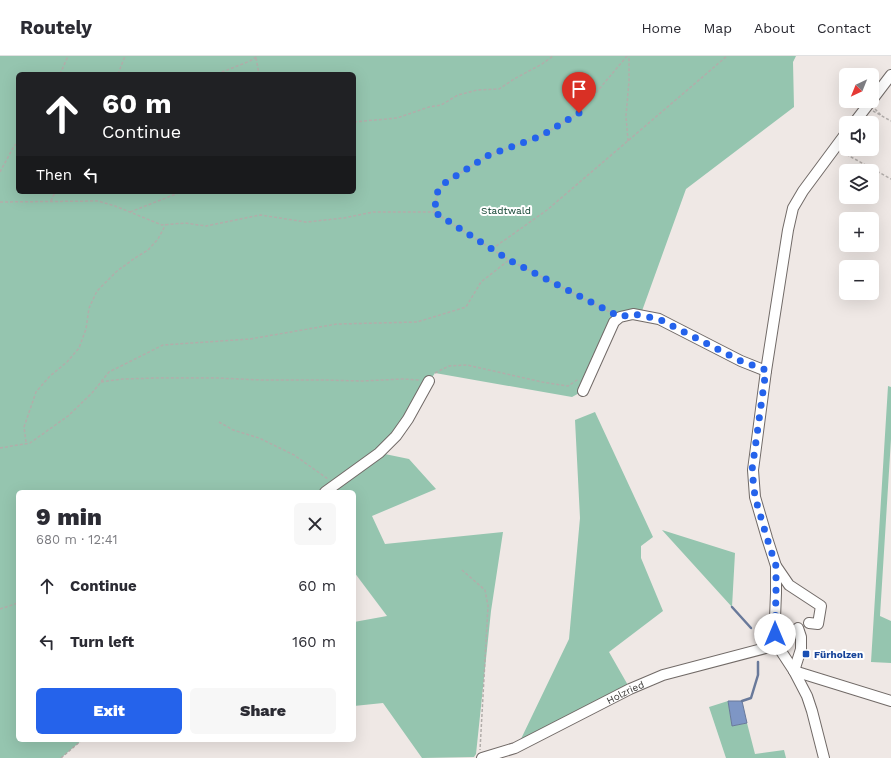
<!DOCTYPE html>
<html lang="en">
<head>
<meta charset="utf-8">
<style>
  :root { --surface:#fff; --page:#f7f7f7; --text:#2b2b33; --muted:#7c7c81; --line:#e1e1e2; --accent:#2563eb }
  body { margin:0; font-family:"Work Sans",sans-serif; background:var(--page); color:var(--text); height:100vh; display:flex; flex-direction:column; font-size:15px; white-space:nowrap }
  * { box-sizing:border-box; margin:0 }
  p { font-size:13px; color:var(--muted) }
  .icon { flex:none; width:22px; height:22px; fill:none; stroke:currentColor; stroke-width:2; stroke-linecap:round; stroke-linejoin:round }
  .map { position:relative; flex:1; overflow:hidden }
  .panel { position:absolute; left:16px; top:434px; width:340px; height:252px; display:flex; flex-direction:column; background:var(--surface); border-radius:6px; box-shadow:0 4px 16px #0002 }
  .panel>* { flex:none }
  .banner { position:absolute; left:16px; top:16px; width:340px; height:122px; border-radius:6px; box-shadow:0 4px 16px #0002; background:#202124; color:#fff; overflow:hidden }
  .needle { width:26px; rotate:223deg }
  .controls { position:absolute; left:839px; top:12px; display:grid; gap:8px }
  .controls a { display:grid; place-items:center; width:40px; height:40px; border-radius:6px; background:var(--surface); box-shadow:0 4px 16px #0002; font-size:20px }
  .pin { position:absolute; display:grid; place-items:center; width:34px; height:34px; color:#fff; margin:-41px -17px; border-radius:50% 50% 50% 0; rotate:-45deg; box-shadow:0 0 4px #0007 }
  .pin .icon { rotate:45deg }
  .me { position:absolute; width:44px; margin:-22px; rotate:0deg; stroke-linejoin:round; filter:drop-shadow(0 0 3px #0008) }
  .turn { display:flex; align-items:center; gap:14px; height:84px; padding:0 20px; font-size:18px }
  .turn .icon { width:52px; height:52px; stroke-width:2.5 }
  .turn b { display:block; font-size:28px; line-height:34px }
  .then { display:flex; align-items:center; height:38px; padding:0 20px; background:#0003; gap:8px; font-size:15px }
  .round { display:grid; place-items:center; flex:none; width:42px; height:42px; border-radius:6px; background:var(--page) }
  .head { display:flex; align-items:center; justify-content:space-between; height:68px; padding:0 20px }
  h1 { font-size:24px; font-weight:800; line-height:30px }
  .button { display:flex; gap:8px; margin-top:auto; padding:8px 20px }
  .button a { flex:1; height:46px; border-radius:6px; background:var(--accent); color:#fff; font-size:16px; font-weight:800; line-height:46px; text-align:center }
  .button a+a { background:var(--page); color:var(--text) }
  ul { padding:0; list-style:none }
  li { display:flex; align-items:center; gap:12px; height:56px; padding:0 20px }
  li div { flex:1 }
  li b { display:block; font-size:15px }
  li em { font-style:normal }
  header { display:flex; align-items:center; gap:24px; box-sizing:border-box; height:56px; padding:0 20px; background:var(--surface); border-bottom:1px solid var(--line) }
  header strong { font-size:19px }
  nav { display:flex; gap:22px; margin-inline-start:auto; font-size:14px }
  .map>svg:first-child { display:block }
  .green { fill:#95c5af; fill-rule:evenodd }
  .water { fill:#7e96c5; stroke:#69799a }
  .lines { fill:none; stroke-linecap:round; stroke-linejoin:round }
  .stream { stroke:#69799a; stroke-width:2.5 }
  .minor-casing { stroke:#716a67; stroke-width:12 }
  .path { stroke:#b2adaa; stroke-width:1.5; stroke-dasharray:3 2; stroke-linecap:butt }
  .minor { stroke:#fff; stroke-width:10 }
  .route { stroke:#2563eb; stroke-width:7; stroke-dasharray:0 12.6 }
  .transit-dot { fill:#1a4fb4; stroke:#fff; stroke-width:1.5 }
  .labels { text-anchor:middle; stroke-width:4; stroke-linejoin:round; paint-order:stroke }
  .park-label { font-size:10px; fill:#0f4330; stroke:#fff }
  .transit-label { font-size:10px; font-weight:bold; fill:#164399; stroke:#fff; text-anchor:start }
  .street-label { font-size:10px; fill:#383634; stroke:#fff }
</style>
</head>
<body>
<header>
<strong>Routely</strong>
<nav><a>Home</a><a>Map</a><a>About</a><a>Contact</a></nav>
</header>
<div class="map">
<svg width="891" height="702" viewBox="0 0 891 702">
  <rect width="100%" height="100%" fill="#efe8e5"/>
  <path class="green" d="M0,0H796L793,6L794,51L686,133L642,255L624,256L583,335L572,341L435,317L380,397L409,403L436,433L372,460L385,488L503,476L491,555L476,698L474,701L422,702L383,647L354,650V566L387,560L354,516V436H18V684H82L61,702H0ZM18,18H354V136H18Z
    M888,330L891,331V383L880,560L891,565V607L871,606Z
    M595,356L653,481L641,490V502L663,555L609,596L629,631L520,685L569,583L580,462L575,364Z
    M662,474L735,497L732,551Z
    M728,645L732,670L747,667L755,698L784,694L786,702H726L709,651Z"/>
  <path class="water" d="M728,645H742L747,667L732,670Z"/>
  <g class="lines">
    <path class="stream" d="M732,551L751,572
      M742,645L751,642L758,619V606"/>
    <g class="minor-casing">
      <g id="minor">
        <path d="M872,44L891,19"/>
        <path d="M854,67L871,45"/>
        <path d="M583,335L614,266L620,261L633,258L659,263L741,305L766,315"/>
        <path d="M325,436L379,397L396,380L408,363L429,325"/>
        <path d="M776,510V537L775,562L777,589L794,615L807,640L812,655L824,702"/>
        <path d="M809,567L818,568L821,550L789,529L776,510L767,482L755,441L753,414L766,315L788,174L793,152L803,135L846,77"/>
        <path d="M794,615L891,645"/>
        <path d="M794,615L801,593V581L798,572"/>
        <path id="s1" d="M482,702L515,692L630,633L663,619L777,589"/>
      </g>
    </g>
    <path class="path" d="M256,2L259,18
      M60,18L68,0
      M118,18L125,0
      M217,18L250,5L258,0
      M875,53L881,59
      M873,55L891,65
      M354,66L397,62L429,51L441,49L458,39L477,34L499,33L514,23L542,8L553,0
      M628,85L626,60L629,25V0
      M842,96L891,123
      M0,116L14,90L18,87
      M51,145L55,136
      M0,146L98,145L115,150L162,169L185,167L206,170L260,159L306,166L344,162L373,156H434L509,204L612,257
      M434,155L438,134L446,126L489,99L541,80L579,57L627,0
      M130,156L181,136
      M492,193L547,154L727,0
      M435,317L449,310L467,309L542,326L568,330L577,324L578,322
      M101,326L122,323L158,322H217L262,324H324L363,325L403,323L419,324
      M219,366L233,374L259,382L294,399L328,423
      M26,386L24,371L36,336L50,320L67,306L79,292L86,273L89,252L97,235L117,215L135,202L148,194L158,183L166,168
      M0,392L30,387L68,360L92,337L109,316L163,289L250,283L337,268L417,266L466,251L481,226L509,204
      M462,514L485,534L488,550L480,694
      M0,553L18,547
      M61,702L82,684"/>
    <use href="#minor" class="minor"/>
  </g>
  <g class="lines">
    <path class="route" d="M579,57L541,80L489,99L446,126L438,134L434,156L509,204L620,261L633,258L659,263L741,305L766,314L752,414L755,441L767,482L776,510V536L775,578"/>
  </g>
  <rect class="transit-dot" x="802" y="594" width="8" height="8" rx="2"/>
  <g class="labels">
    <g class="park-label">
      <text x="506" y="158">Stadtwald</text>
    </g>
    <g class="transit-label">
      <text x="814" y="602">Fürholzen</text>
    </g>
    <g class="street-label">
      <text dy="4" stroke="none"><textPath href="#s1" startOffset="158">Holzried</textPath></text>
    </g>
  </g>
</svg>
<div class="controls">
<a><svg class="needle" viewBox="-14 -14 28 28"><path d="M0-13l5 13h-10z" fill="#e53935"/><path d="M0 13l5-13h-10z" fill="#7c7c81"/></svg></a>
<a><svg class="icon" aria-label="sound" viewBox="0 0 24 24"><path d="M4 9h4l5-4v14l-5-4H4zM17 9q2 3 0 6"/></svg></a>
<a><svg class="icon" aria-label="layers" viewBox="0 0 24 24"><path d="M12 4l9 5-9 5-9-5zM3 14l9 5 9-5"/></svg></a>
<a>+</a>
<a>−</a>
</div>
<div class="pin" style="left:579px;top:57px;background:#d93025"><svg class="icon" aria-label="arrive" viewBox="0 0 24 24"><path d="M6 21V4h12l-3 4 3 4H6"/></svg></div>
<svg class="me" style="left:775px;top:578px" viewBox="-20 -20 40 40"><circle r="19" fill="#fff"/><path d="M0-13L10 11 0 6-10 11z" fill="#2563eb"/></svg>
<div class="banner">
<div class="turn"><svg class="icon" aria-label="ahead" viewBox="0 0 24 24"><path d="M12 20V5M6 11l6-6 6 6"/></svg><div><b>60 m</b>Continue</div></div>
<div class="then">Then<svg class="icon" aria-label="left" viewBox="0 0 24 24"><path d="M17 20v-9H6M10 6l-5 5 5 5"/></svg></div>
</div>
<section class="panel">
<div class="head"><div><h1>9 min</h1><p>680 m · 12:41</p></div><a class="round"><svg class="icon" aria-label="close" viewBox="0 0 24 24"><path d="M6 6l12 12M18 6L6 18"/></svg></a></div>
<ul>
<li><svg class="icon" aria-label="ahead" viewBox="0 0 24 24"><path d="M12 20V5M6 11l6-6 6 6"/></svg><div><b>Continue</b></div><em>60 m</em></li>
<li><svg class="icon" aria-label="left" viewBox="0 0 24 24"><path d="M17 20v-9H6M10 6l-5 5 5 5"/></svg><div><b>Turn left</b></div><em>160 m</em></li>
</ul>
<div class="button"><a>Exit</a><a>Share</a></div>
</section>
</div>
</body>
</html>
